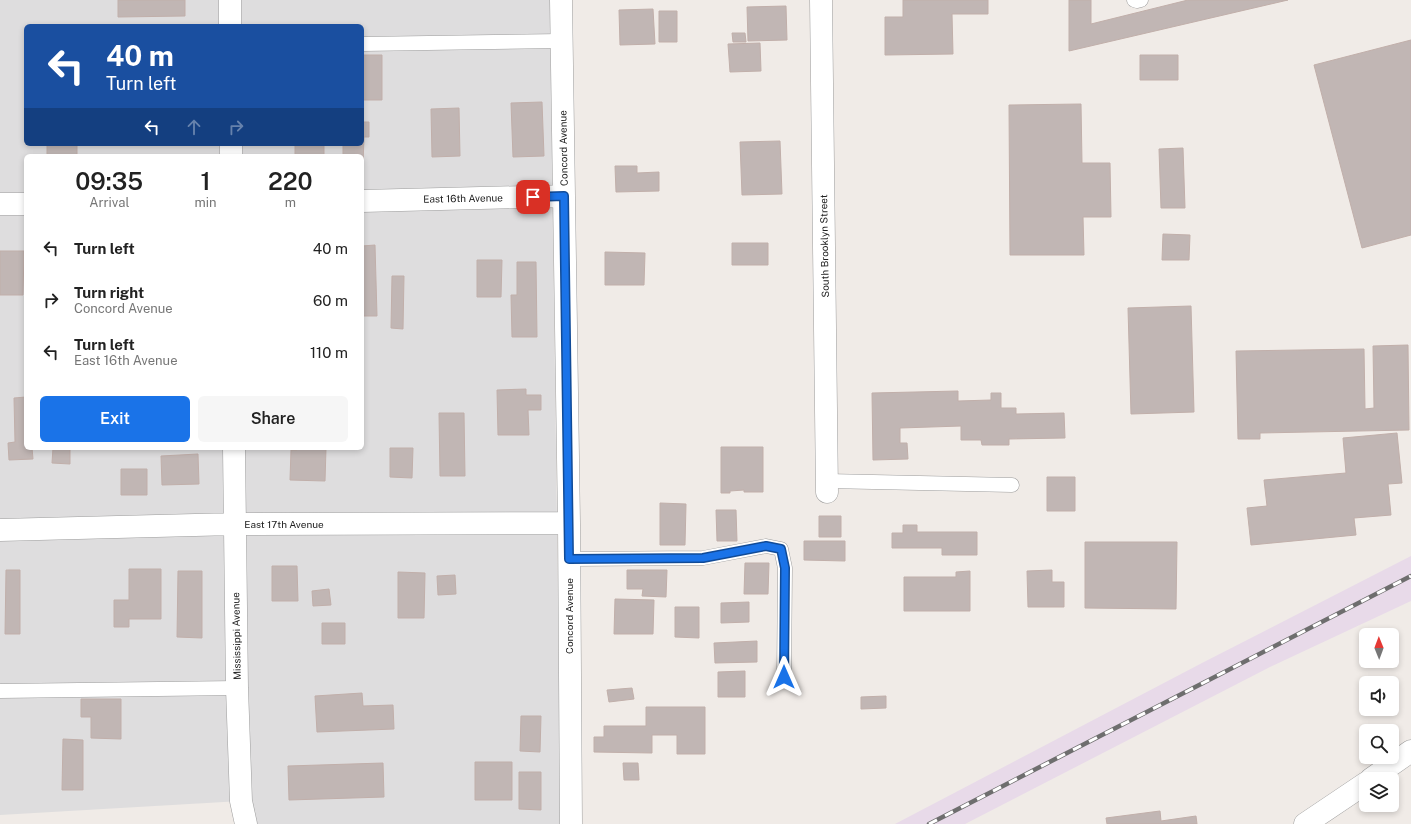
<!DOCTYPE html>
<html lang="en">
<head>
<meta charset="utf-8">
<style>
  :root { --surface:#fff; --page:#f6f6f6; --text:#222; --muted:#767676; --accent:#1a73e8 }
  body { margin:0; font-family:"Public Sans",sans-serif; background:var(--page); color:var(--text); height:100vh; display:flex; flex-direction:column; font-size:15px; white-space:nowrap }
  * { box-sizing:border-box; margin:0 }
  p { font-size:13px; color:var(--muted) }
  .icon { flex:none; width:22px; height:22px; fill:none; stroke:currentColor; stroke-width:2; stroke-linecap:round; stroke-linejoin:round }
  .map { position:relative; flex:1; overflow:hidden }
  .details { position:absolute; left:24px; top:154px; width:340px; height:296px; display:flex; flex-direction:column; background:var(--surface); border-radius:6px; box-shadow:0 2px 6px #0003 }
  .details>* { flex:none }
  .guide { position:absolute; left:24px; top:24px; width:340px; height:122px; border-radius:6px; box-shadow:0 2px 6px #0003; background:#1a4fa0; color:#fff; overflow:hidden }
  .needle { width:26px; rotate:359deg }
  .tools { position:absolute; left:1359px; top:628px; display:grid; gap:8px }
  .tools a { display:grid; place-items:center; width:40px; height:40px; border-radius:6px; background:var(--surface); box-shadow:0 2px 6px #0003; font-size:20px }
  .pin { position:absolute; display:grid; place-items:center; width:34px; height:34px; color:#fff; margin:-17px; border-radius:8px; box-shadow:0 2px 6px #0006 }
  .me { position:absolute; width:44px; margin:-22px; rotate:0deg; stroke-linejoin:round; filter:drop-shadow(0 0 3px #0008) }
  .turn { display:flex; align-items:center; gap:14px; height:84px; padding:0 16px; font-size:18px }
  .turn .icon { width:52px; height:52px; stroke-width:2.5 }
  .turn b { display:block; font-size:28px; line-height:34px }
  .lanes { display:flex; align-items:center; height:38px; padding:0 16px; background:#0003; justify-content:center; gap:20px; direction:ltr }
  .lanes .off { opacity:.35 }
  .eta { display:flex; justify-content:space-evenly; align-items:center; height:68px; text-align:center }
  .eta b { font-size:24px; font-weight:600; line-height:28px }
  .action { display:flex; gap:8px; margin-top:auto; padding:8px 16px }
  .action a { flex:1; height:46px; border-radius:6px; background:var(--accent); color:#fff; font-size:16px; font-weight:600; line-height:46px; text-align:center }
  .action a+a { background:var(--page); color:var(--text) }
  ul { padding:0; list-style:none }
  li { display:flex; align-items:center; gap:12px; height:52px; padding:0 16px }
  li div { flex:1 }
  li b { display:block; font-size:15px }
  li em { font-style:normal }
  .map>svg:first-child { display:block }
  .residential { fill:#deddde; fill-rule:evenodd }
  .industrial { fill:#e8dae9 }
  .building { fill:#c1b6b4; stroke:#c1afaa }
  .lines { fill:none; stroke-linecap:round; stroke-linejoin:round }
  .service-casing { stroke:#9d9d9d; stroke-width:15 }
  .minor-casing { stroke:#9d9d9d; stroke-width:23 }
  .tertiary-casing { stroke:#9d9d9d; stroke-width:23 }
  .service { stroke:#fff; stroke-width:14 }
  .minor { stroke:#fff; stroke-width:22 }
  .tertiary { stroke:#fff; stroke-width:22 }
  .rail-casing { stroke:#6e6e6e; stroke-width:4.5 }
  .rail { stroke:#fff; stroke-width:3; stroke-dasharray:9; stroke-linecap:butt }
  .route-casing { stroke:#114b97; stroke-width:10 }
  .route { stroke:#1a73e8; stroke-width:7 }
  .labels { text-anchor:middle; stroke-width:3; stroke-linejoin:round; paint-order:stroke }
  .street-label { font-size:10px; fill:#202020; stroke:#fff }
</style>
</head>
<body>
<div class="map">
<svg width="1411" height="824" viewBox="0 0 1411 824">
  <rect width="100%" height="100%" fill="#f0ebe7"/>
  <path class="residential" d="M0,0H550L561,824H246L241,801L0,815ZM26,26H362V144H26ZM26,156H362V448H26Z"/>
  <path class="industrial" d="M1411,556V601L1270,667L965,824H895L1202,663Z"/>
  <path class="building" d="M118,0H185V16L118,17Z
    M903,0H988V14H952L953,54L885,55V17H903Z
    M1069,0H1091V24L1188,0H1288L1069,51Z
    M786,6L787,40L748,41L747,7Z
    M653,9L655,44L620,45L619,10Z
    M659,11H677V42H659Z
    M732,33H745L746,42H733Z
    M1411,40V235L1362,248L1314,65Z
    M760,43L761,71L730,72L728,44Z
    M362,55H382V100H362Z
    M1140,55H1178V80H1140Z
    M542,102L544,156L513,157L511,103Z
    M1081,104L1082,163H1110L1111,217H1083L1084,255H1010L1009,105Z
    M459,108L460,156L432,157L431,109Z
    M362,122H369V137H364L363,164H362V156H343V144H362Z
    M780,141L782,194L742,195L740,142Z
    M47,144H77V156H47Z
    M295,144H324V156H295Z
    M1183,148L1185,208H1161L1159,149Z
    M615,166H637V173L659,172V191L616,192Z
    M1163,234L1190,235L1189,260H1162Z
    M732,243H768V265H732Z
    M375,245L377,316H362V246Z
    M0,251H24L23,295H0Z
    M605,252L645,253L644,285H605Z
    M477,260H502L501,297H477Z
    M517,262H536L537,337H512L511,295H517Z
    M392,276H404L403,329L391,328Z
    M1191,306L1194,412L1131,414L1128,308Z
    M1408,345L1409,430L1260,433V439H1238L1236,351L1364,349L1365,409L1374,408L1373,346Z
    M526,389V395H541V410H528L529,435H498L497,390Z
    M958,391V401L991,400V393H1001V408H1016V414L1064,413L1065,438L1009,439V445H982L981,440H961V426L900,428V443H907L908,459L873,460L872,393Z
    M26,397V448H32L33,459L9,460L8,443L15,442L14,398Z
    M439,413H464L465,476H440Z
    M1397,433L1402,483L1388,484L1391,515L1354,518L1356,535L1251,545L1247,508L1267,506L1264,480L1346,473L1343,438Z
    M721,447H763V492H744V490L730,491V493H721Z
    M53,448H70V464L52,463Z
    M297,448H326L325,481L290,480L291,450H297Z
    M390,448H413L412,478L390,477Z
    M198,454L199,484L162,485L161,456Z
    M121,469H147V495H121Z
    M1047,477H1075V511H1047Z
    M660,503L686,504L685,545H660Z
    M716,510H736L737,541H717Z
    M819,516H841V537H819Z
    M903,525H917V532H977V555H942V548H892V533H903Z
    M804,541H845V561L804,560Z
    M1085,542H1177L1176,609L1085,608Z
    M745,563H769L768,594H744Z
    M272,566H297L298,601H272Z
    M129,569H161V619H129V627H114V600H129Z
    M6,570H20V634H5Z
    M627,570H667L666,597L642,596L643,589H627Z
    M1052,570V582H1064V607H1028L1027,571Z
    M178,571H202V638L177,637Z
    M970,571V611H904V577H956V572Z
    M398,572L425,573L424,618H398Z
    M455,575L456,594L438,595L437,576Z
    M329,589L331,605L313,606L312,591Z
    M615,599L654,600L653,634H614Z
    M749,602V622L721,623V603Z
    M675,607H699V638L675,637Z
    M322,623H345V644H322Z
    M757,641V662L715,663L714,643Z
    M745,671V697H718V672Z
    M632,688L634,699L609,702L607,690Z
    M362,693L363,706L393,705L394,729L317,732L315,696Z
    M886,696V708L861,709V697Z
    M81,699H121V739L91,738V717H81Z
    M646,707H705V754H677V735H652V753L594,752V737H604V726H646Z
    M521,716H541L540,752L520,751Z
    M63,739L83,740V790H62Z
    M475,762H512V800H475Z
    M383,763L384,797L289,800L288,766Z
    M623,763H638L639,780H624Z
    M519,772H541V810L519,809Z
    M1160,811L1161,821L1196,816L1197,824H1107L1106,818Z"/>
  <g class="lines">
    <g class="service-casing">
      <path id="service" d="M1134,0L1137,1L1141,0
        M362,44L561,41
        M827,481L1012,485
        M569,559L703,558L766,546L781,549L785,568L784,677
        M0,691L237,688"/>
    </g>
    <g class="minor-casing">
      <path id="minor" d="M230,0V26
        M561,0L569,523L571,824
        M821,0L827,492
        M231,144V156
        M362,201L564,196
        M0,204H26
        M234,448L237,688L241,801L246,824
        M0,530L234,524L569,523"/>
    </g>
    <g class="tertiary-casing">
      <path id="tertiary" d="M1371,779L1411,751
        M1305,824L1366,783"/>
    </g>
    <use href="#service" class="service"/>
    <use href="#minor" class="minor"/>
    <use href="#tertiary" class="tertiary"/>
    <g class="rail-casing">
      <path id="rail" d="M929,824L1411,576"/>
    </g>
    <use href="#rail" class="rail"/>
  </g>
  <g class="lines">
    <g class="route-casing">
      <path id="route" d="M533,197L564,196L569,559L703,558L766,546L781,549L785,568L784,677"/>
    </g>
    <use href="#route" class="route"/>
  </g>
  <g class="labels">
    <g class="street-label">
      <text transform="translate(563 148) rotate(-91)" y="4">Concord Avenue</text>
      <text transform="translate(463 198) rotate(-1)" y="4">East 16th Avenue</text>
      <text transform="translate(824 246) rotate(-91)" y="4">South Brooklyn Street</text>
      <text x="284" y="528">East 17th Avenue</text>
      <text transform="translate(569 616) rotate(-90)" y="4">Concord Avenue</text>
      <text transform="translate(236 636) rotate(-91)" y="4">Mississippi Avenue</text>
    </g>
  </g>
</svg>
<div class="tools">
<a><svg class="needle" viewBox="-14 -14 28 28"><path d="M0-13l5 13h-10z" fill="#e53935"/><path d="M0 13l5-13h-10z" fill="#767676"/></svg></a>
<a><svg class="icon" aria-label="sound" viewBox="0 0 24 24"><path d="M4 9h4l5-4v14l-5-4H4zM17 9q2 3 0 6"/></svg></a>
<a><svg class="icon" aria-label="search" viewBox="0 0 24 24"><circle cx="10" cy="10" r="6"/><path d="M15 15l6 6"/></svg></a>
<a><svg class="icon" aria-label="layers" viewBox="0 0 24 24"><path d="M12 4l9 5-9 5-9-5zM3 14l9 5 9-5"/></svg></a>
</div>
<div class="pin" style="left:533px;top:197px;background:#d93025"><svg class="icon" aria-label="arrive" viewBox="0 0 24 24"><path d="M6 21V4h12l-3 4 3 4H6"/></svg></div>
<svg class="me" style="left:784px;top:677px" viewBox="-20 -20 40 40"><path d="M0-17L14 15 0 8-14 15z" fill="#1a73e8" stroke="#fff" stroke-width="4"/></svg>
<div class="guide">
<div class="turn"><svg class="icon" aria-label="left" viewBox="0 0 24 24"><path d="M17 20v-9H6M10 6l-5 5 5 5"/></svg><div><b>40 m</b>Turn left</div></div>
<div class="lanes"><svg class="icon" aria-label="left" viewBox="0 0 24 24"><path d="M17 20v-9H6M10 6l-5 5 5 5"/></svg><svg class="icon off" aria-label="ahead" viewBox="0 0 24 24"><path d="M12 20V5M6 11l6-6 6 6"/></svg><svg class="icon off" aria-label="right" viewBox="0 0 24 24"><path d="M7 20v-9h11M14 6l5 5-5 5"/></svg></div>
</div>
<section class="details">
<div class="eta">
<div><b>09:35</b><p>Arrival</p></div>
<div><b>1</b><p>min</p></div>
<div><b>220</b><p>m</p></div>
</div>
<ul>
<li><svg class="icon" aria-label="left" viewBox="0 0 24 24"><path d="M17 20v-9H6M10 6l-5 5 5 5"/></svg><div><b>Turn left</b></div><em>40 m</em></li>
<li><svg class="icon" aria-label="right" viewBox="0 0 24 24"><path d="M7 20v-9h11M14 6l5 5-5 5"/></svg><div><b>Turn right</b><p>Concord Avenue</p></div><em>60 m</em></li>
<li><svg class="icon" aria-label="left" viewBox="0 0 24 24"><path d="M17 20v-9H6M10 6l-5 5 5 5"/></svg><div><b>Turn left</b><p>East 16th Avenue</p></div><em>110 m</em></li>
</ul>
<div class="action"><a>Exit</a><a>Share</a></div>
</section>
</div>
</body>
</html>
